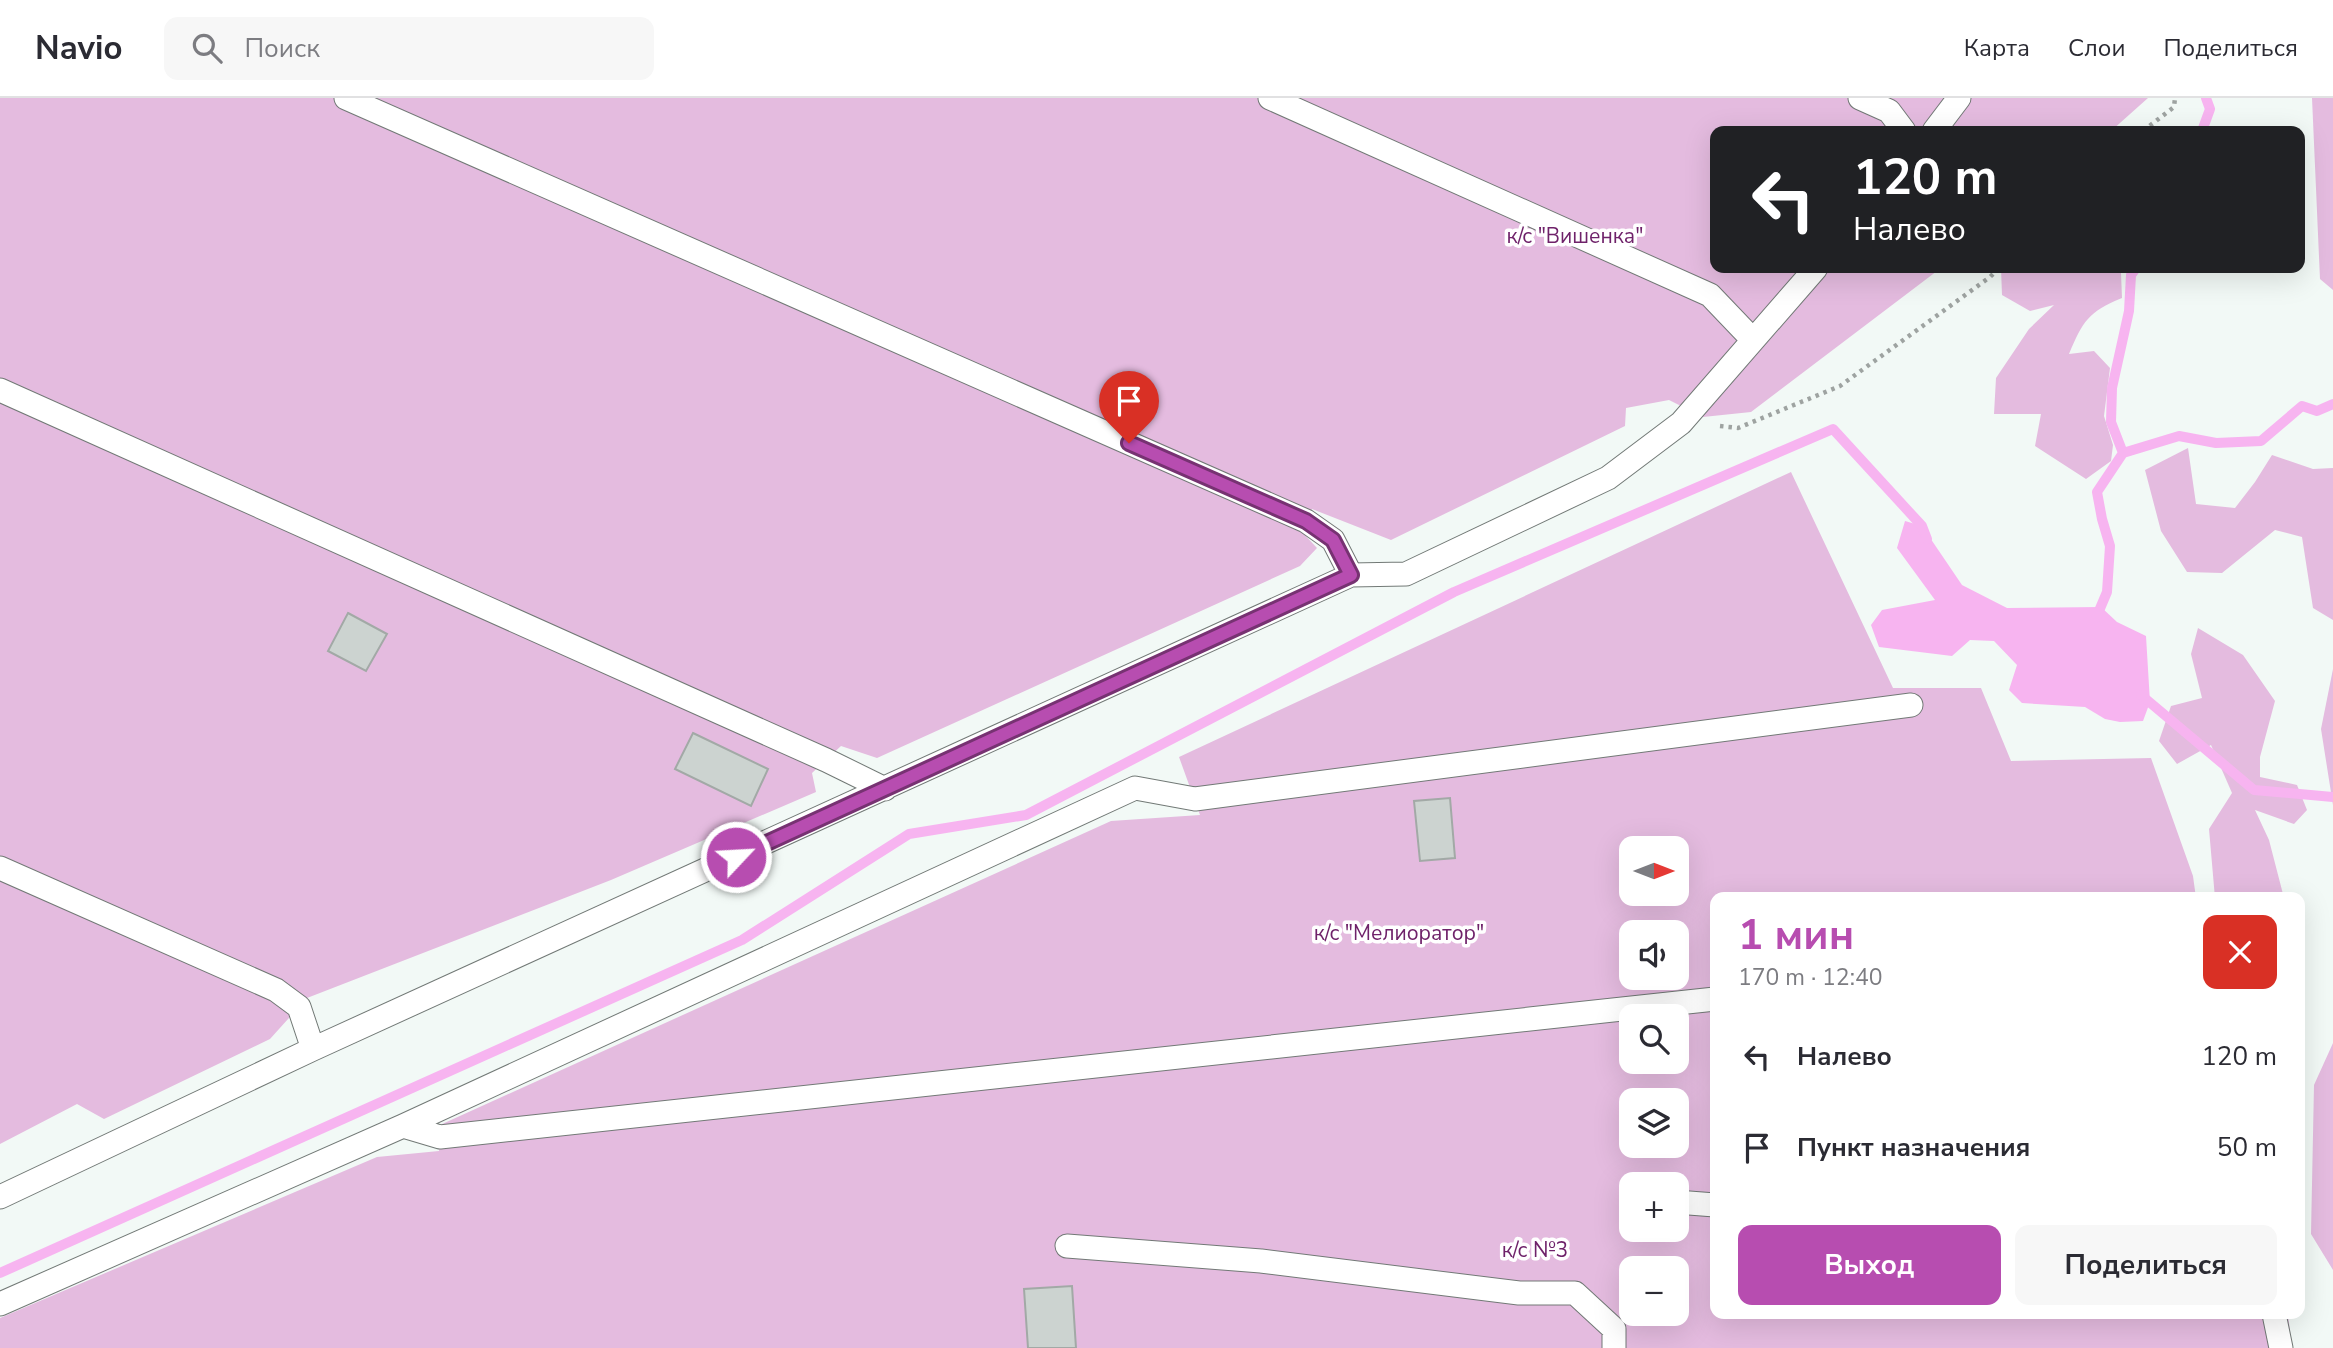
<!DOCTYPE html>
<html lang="ru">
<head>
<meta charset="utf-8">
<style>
  :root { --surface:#fff; --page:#f7f7f7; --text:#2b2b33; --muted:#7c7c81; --line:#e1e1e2; --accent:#b74db0 }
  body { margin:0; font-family:"Nunito Sans",sans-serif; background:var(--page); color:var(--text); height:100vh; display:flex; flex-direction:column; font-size:26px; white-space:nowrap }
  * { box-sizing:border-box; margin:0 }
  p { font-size:23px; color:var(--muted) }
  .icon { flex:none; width:38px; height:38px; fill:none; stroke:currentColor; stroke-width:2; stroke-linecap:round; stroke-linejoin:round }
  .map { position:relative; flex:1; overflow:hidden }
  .panel { position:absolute; left:1710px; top:794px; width:595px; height:427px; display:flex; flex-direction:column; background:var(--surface); border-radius:14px; box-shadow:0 7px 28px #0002 }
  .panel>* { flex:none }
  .hud { position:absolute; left:1710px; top:28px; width:595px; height:147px; border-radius:14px; box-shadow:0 7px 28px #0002; background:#202124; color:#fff; overflow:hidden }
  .needle { width:46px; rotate:90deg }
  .tools { position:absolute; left:1619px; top:738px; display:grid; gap:14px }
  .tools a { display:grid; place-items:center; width:70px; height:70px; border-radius:14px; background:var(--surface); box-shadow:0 7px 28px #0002; font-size:35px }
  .pin { position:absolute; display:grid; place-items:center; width:60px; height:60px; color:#fff; margin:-72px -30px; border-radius:50% 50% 50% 0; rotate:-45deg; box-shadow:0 0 7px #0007 }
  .pin .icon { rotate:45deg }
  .me { position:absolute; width:77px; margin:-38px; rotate:65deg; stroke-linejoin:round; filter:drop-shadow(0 0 5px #0008) }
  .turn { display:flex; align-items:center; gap:24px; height:147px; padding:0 28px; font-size:32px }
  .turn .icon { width:91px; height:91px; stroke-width:2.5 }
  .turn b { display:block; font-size:49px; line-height:60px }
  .round { display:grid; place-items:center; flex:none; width:74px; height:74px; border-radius:14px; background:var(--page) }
  .headline { display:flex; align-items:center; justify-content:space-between; height:119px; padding:0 28px }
  h1 { font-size:42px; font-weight:700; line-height:52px; color:var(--accent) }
  .cta { display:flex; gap:14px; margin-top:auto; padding:14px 28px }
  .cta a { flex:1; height:80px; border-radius:14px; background:var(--accent); color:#fff; font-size:28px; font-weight:700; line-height:80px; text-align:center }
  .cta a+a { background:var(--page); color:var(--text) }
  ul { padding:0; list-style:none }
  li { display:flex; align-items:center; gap:21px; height:91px; padding:0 28px }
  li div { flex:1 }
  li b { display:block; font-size:26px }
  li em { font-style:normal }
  header { display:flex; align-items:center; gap:42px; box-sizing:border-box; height:98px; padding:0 35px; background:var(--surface); border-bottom:2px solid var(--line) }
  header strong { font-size:33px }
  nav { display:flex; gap:38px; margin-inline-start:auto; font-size:24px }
  .search { width:490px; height:63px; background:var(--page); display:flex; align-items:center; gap:18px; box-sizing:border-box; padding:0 24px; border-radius:14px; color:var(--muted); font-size:26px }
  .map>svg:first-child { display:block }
  .green { fill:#e4bbdf; fill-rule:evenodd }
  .water { fill:#f7b4f0 }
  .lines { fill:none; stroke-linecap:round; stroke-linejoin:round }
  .stream { stroke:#f7b4f0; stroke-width:10 }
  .building { fill:#ccd3d0; stroke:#a2a9a6; stroke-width:2 }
  .lane-casing { stroke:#727976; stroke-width:25 }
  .path { stroke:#9ea3a1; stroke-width:4.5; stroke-dasharray:3.5 5; stroke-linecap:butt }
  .lane { stroke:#fff; stroke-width:23 }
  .route-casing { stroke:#773272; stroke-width:18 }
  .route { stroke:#b74db0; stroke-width:12 }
  .labels { text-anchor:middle; stroke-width:7; stroke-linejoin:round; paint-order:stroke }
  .park-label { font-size:21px; fill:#6f226a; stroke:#fff }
</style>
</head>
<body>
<header>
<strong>Navio</strong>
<div class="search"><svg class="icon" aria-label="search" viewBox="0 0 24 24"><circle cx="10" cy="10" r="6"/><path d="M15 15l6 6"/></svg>Поиск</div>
<nav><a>Карта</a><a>Слои</a><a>Поделиться</a></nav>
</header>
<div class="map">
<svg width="2333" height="1250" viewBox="0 0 2333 1250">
  <rect width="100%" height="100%" fill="#f2f9f6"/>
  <path class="green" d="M0,0H2148L2111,33H1715V170H1941L1751,314L1703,319L1669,302L1626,310L1625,328L1391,442L1312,411L1301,433L1317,450L1300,468L877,660L841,648L812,675L816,694L611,782L307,900L270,941L104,1021L77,1006L0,1046Z
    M2312,0H2333V192L2320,181Z
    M2001,170H2101L2121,175L2122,200C2088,214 2083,223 2069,256L2094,253L2110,270L2104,318L2113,347L2111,363L2086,381L2035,348L2041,316H1994L1996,280L2029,231L2054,207L2030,213L2002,197Z
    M2188,350L2196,406L2235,410L2255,384L2272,357L2313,371L2333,370V522L2313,510L2302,439L2275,432L2222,475L2187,474L2161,433L2145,372Z
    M1791,374L1893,590H1981L2011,663L2151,660L2193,778L2196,800H1715V1216H2288L2292,1250H0V1220L377,1059L439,1053L440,1027L1111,723L1200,717L1179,659ZM1631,751H1676V796H1631ZM1631,835H1676V880H1631ZM1631,919H1676V964H1631ZM1631,1003H1676V1048H1631ZM1631,1087H1676V1132H1631ZM1631,1171H1676V1216H1631Z
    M2198,530L2243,557L2275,603L2260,659V679L2297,687L2307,712L2294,726L2255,712L2269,742L2284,800H2215L2209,731L2232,695L2211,647L2177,666L2159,643L2171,608L2202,600L2191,556Z
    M2333,571V707L2321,631Z
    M2333,945V1172L2311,1136L2314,987Z"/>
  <path class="water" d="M1905,423L1922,428L1962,487L2007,510L2101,509L2117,524L2146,538L2150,604L2143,623L2120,624L2105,621L2085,609L2022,605L2009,592L2017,567L1994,543L1970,542L1952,558L1879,549L1871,527L1882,512L1935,502L1897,450Z"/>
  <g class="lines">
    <path class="stream" d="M2202,33L2210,11L2206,0
      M2123,355L2179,338L2216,345L2261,343L2302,308L2317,313L2333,306
      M2096,520L2107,494L2110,448L2102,421L2097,394L2123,355L2111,324L2112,290L2129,213L2131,177L2136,170
      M2141,597L2254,692L2333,699
      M0,1175L742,842L909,736L1026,717L1454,494L1833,331L1922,428L1927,441"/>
  </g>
  <path class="building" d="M348,515L387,536L366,573L328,553Z
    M693,635L768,671L751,708L675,671Z
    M1450,700L1455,760L1420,763L1414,703Z
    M1072,1188L1076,1250H1028L1024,1191Z"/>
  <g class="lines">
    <g class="lane-casing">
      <path id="lane" d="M346,0L1306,423L1333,442L1351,477
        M1270,0L1710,197L1753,242
        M1860,0L1889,13L1904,33
        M1934,33L1959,0
        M0,292L826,662L885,691
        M0,770L276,892L299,909L313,951
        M403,1028L440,1039L1715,901
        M0,1099L313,951L1351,477L1406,476L1608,380L1681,325L1816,170
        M1676,1104L1715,1107
        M1067,1148L1261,1163L1519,1195H1575L1614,1231V1250
        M0,1206L403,1028L1135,690L1195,701L1911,607
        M2274,1216L2281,1250"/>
    </g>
    <path class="path" d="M2143,33L2174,9L2175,0
      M1720,328L1738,330L1840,288L1990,179L1999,170"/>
    <use href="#lane" class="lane"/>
  </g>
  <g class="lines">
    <g class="route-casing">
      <path id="route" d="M736,759L1351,477L1333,442L1306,423L1129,345"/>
    </g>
    <use href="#route" class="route"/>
  </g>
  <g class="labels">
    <g class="park-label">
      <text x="1575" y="145">к/с "Вишенка"</text>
      <text x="1399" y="842">к/с "Мелиоратор"</text>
      <text x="1535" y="1159">к/с №3</text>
    </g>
  </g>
</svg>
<div class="tools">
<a><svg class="needle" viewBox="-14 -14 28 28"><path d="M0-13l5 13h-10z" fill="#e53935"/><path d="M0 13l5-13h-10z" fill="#7c7c81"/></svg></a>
<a><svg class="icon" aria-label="sound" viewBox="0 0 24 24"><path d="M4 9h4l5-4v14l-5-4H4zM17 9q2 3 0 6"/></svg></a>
<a><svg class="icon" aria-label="search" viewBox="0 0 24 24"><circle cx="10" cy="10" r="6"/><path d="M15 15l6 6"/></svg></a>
<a><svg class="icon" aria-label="layers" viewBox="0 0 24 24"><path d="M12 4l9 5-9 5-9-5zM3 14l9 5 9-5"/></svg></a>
<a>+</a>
<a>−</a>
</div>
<div class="pin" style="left:1129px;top:345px;background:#d93025"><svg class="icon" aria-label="arrive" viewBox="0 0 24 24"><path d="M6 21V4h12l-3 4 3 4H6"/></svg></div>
<svg class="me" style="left:736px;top:759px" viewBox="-20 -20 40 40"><circle r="17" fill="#b74db0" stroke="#fff" stroke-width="3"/><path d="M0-11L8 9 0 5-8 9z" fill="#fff"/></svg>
<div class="hud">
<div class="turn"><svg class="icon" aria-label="left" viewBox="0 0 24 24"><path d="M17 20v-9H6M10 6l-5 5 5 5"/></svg><div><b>120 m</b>Налево</div></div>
</div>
<section class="panel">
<div class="headline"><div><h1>1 мин</h1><p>170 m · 12:40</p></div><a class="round" style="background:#d93025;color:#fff"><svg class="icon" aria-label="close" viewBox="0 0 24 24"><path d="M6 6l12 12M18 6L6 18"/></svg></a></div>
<ul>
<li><svg class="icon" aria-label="left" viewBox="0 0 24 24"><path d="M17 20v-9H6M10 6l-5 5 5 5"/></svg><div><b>Налево</b></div><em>120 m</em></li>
<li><svg class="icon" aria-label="arrive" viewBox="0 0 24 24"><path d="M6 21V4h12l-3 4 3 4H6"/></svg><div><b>Пункт назначения</b></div><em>50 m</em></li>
</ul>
<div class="cta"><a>Выход</a><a>Поделиться</a></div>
</section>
</div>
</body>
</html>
